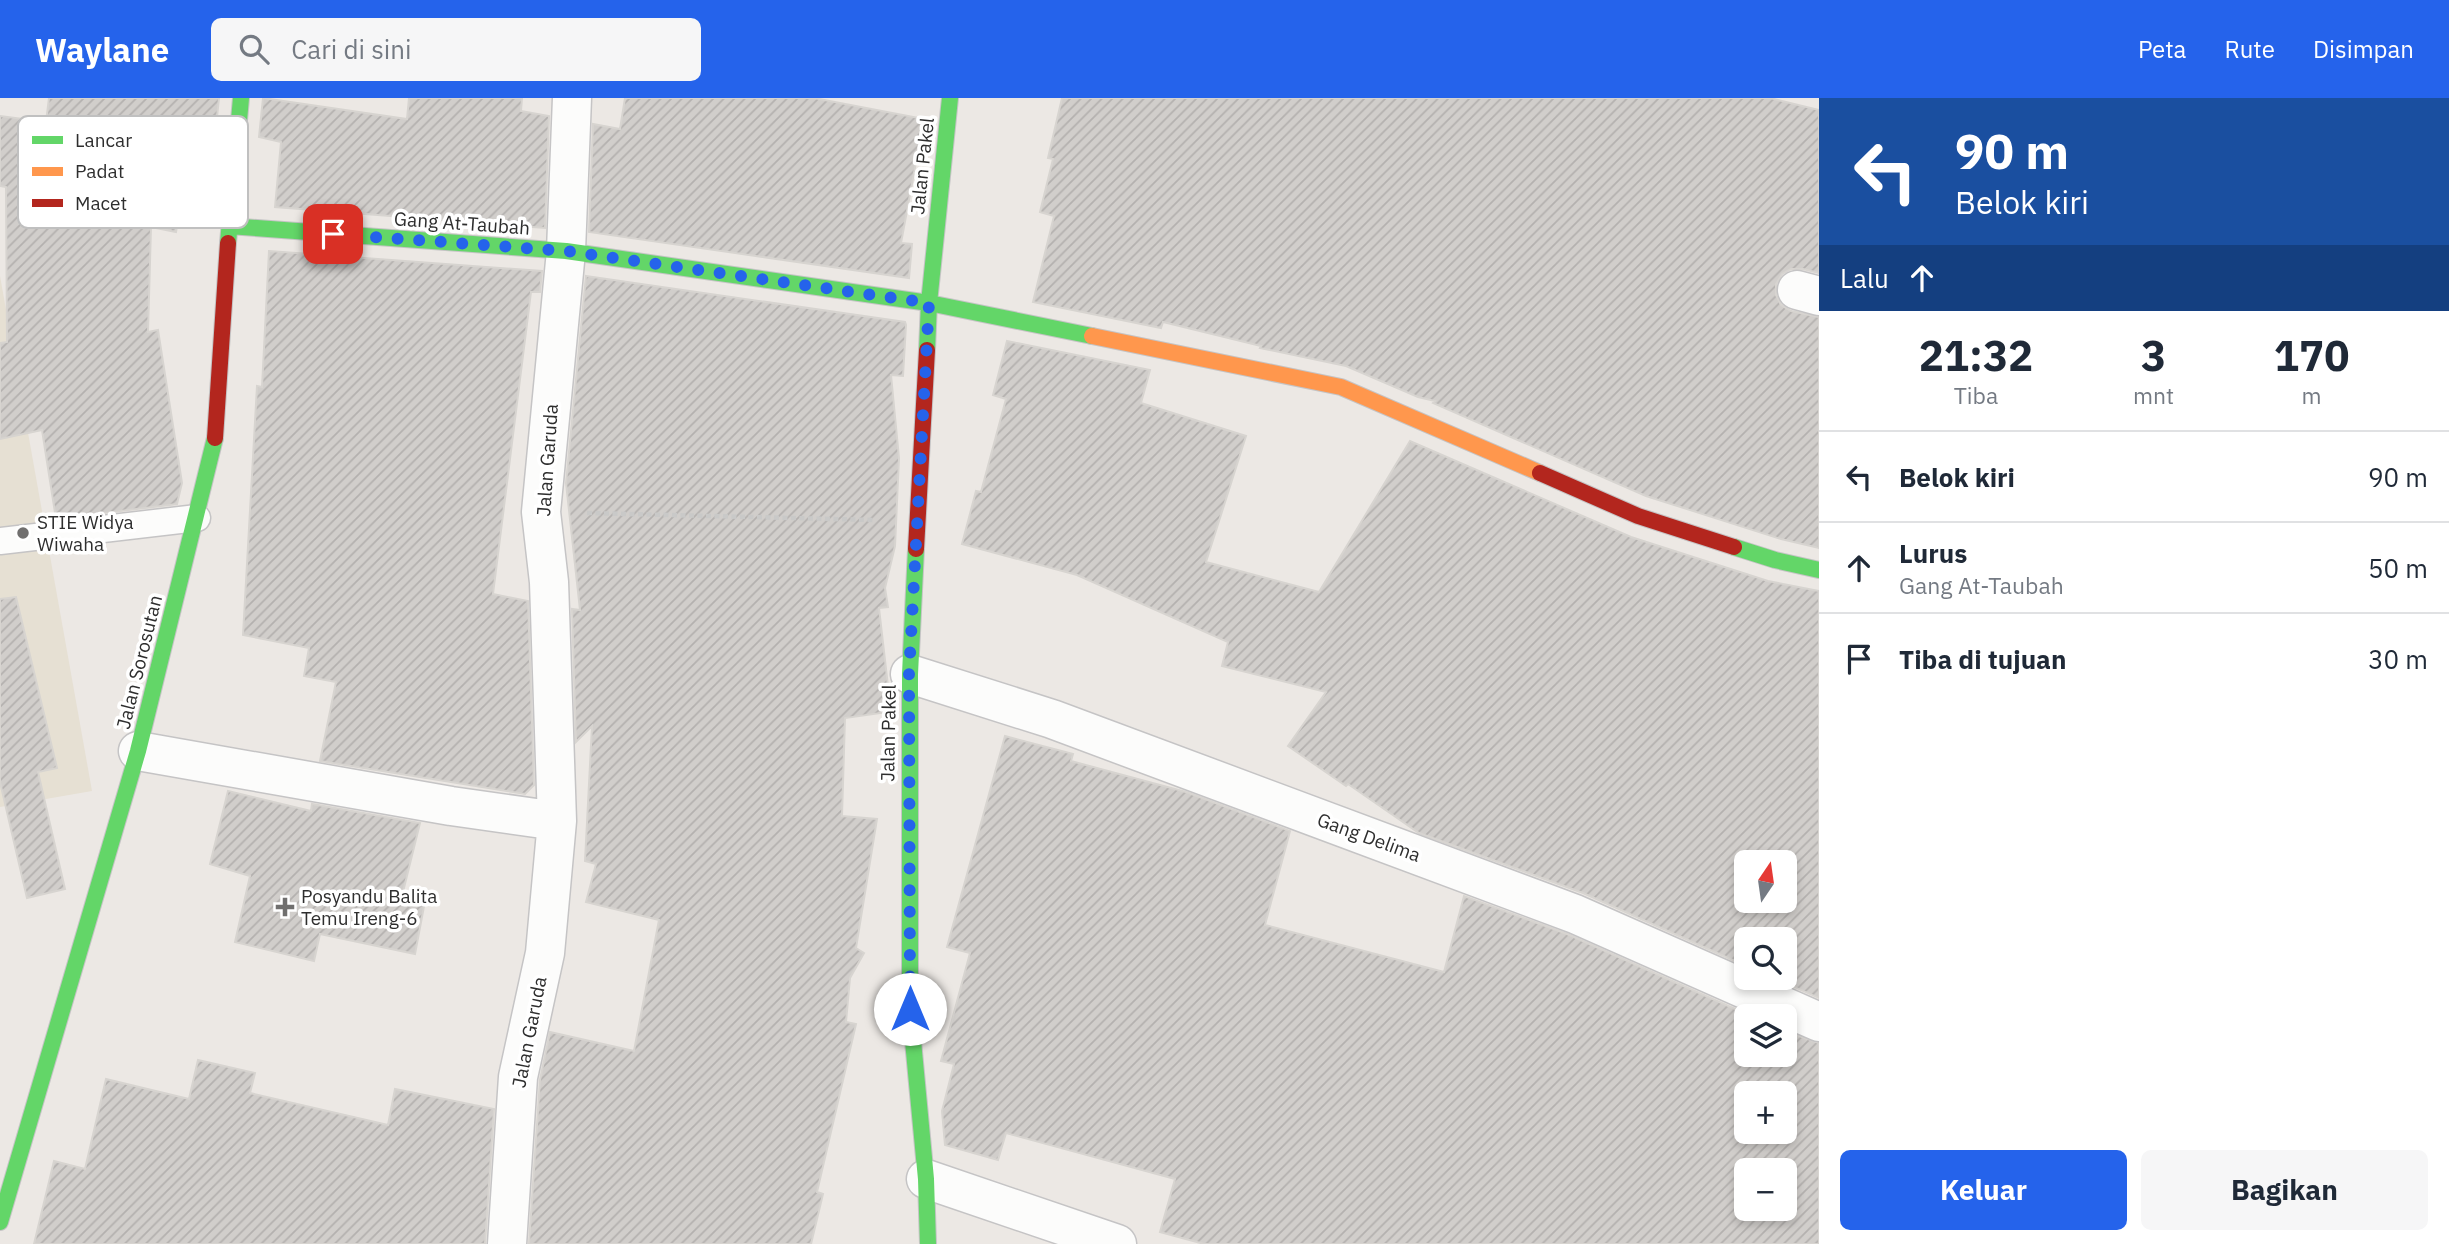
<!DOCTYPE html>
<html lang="id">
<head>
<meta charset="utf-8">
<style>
  :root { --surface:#fff; --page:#f6f6f7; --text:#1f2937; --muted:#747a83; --line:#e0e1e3; --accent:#2563eb }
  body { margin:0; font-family:"IBM Plex Sans",sans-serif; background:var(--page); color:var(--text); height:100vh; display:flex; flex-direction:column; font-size:26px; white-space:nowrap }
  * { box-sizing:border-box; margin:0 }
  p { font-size:23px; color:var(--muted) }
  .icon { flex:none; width:38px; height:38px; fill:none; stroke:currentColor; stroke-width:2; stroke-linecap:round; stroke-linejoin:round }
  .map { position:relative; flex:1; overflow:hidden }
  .side { display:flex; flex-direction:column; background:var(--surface); width:630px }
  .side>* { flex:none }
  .hud { background:#1a4fa0; color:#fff; overflow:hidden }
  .needle { width:46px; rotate:13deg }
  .controls { position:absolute; left:1734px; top:752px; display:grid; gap:14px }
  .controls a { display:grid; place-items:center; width:63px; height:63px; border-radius:10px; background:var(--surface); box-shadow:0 4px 10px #0003; font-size:35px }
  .pin { position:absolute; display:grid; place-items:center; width:60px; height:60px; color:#fff; margin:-30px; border-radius:14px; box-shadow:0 4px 10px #0006 }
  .me { position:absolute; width:77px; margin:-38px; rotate:0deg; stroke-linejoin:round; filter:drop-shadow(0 0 5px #0008) }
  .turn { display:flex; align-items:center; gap:24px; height:147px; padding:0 21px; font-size:32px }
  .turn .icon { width:91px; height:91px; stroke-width:2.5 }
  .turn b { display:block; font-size:49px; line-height:60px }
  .then { display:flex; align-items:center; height:66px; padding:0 21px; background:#0003; gap:14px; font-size:26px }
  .eta { display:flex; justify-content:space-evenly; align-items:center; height:119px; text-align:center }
  .eta b { font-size:42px; font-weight:800; line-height:49px }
  .cta { display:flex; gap:14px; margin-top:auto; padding:14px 21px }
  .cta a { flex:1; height:80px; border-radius:10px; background:var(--accent); color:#fff; font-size:28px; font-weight:800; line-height:80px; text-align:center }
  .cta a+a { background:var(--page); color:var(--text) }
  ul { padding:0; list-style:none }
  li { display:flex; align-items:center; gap:21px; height:91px; padding:0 21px; border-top:2px solid var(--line) }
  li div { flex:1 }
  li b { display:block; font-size:26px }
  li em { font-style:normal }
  header { display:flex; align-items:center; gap:42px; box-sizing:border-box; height:98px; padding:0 35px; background:var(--accent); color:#fff }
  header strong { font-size:33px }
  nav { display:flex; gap:38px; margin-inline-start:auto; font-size:24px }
  .search { width:490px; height:63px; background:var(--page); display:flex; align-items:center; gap:18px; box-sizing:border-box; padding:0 24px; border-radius:10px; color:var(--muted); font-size:26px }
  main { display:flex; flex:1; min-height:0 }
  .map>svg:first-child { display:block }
  .education { fill:#e6e0d3 }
  .building { fill:url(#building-hatch); stroke:#d7d4d0; stroke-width:2; fill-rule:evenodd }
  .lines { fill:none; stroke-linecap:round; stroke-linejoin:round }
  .lane-casing { stroke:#c5c4c5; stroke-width:29 }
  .street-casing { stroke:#c5c4c5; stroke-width:41 }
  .fast-casing { stroke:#c5c4c5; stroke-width:18 }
  .slow-casing { stroke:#c5c4c5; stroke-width:18 }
  .jam-casing { stroke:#c5c4c5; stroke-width:18 }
  .path { stroke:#c9c9c8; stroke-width:4.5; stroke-dasharray:5 3.5; stroke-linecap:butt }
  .lane { stroke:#fcfcfb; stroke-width:26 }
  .street { stroke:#fcfcfb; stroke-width:38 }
  .fast { stroke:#63d668; stroke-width:16 }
  .slow { stroke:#ff974d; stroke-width:16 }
  .jam { stroke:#b3261e; stroke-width:16 }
  .route { stroke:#2563eb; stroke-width:12; stroke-dasharray:0 21.6 }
  .poi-dot { fill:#706f6e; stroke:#fff; stroke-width:2.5 }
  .labels { text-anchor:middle; stroke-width:7; stroke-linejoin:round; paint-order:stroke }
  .street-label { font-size:19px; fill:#2e2e2e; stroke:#fff }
  .poi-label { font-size:19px; fill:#2e2e2e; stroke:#fff; text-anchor:start }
  .key { fill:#fff; stroke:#c0c0c0; stroke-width:2 }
  .key-label { font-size:19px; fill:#2e2e2e }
</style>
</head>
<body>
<header>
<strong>Waylane</strong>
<div class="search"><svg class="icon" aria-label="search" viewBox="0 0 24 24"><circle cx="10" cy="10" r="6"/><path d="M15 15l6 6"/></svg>Cari di sini</div>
<nav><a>Peta</a><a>Rute</a><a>Disimpan</a></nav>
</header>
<main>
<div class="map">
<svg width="1819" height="1146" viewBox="0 0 1819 1146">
  <defs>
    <pattern id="building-hatch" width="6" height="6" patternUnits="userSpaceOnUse" patternTransform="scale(1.75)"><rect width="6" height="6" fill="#d1cecb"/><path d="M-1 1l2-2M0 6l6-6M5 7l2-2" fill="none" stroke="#b4b1af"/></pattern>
  </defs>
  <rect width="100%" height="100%" fill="#ece8e4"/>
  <path class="education" d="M0,178L92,693L0,709Z"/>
  <path class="building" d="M49,0H219L216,29L196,24L176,134L151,129L148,234L158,232L182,385L177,406L56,421L42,332L0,341V245L7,244L6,89L0,88V18L46,24Z
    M263,0L407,21L409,0H522L521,13L549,18L545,130L275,109L281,44L259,39Z
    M625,0H814L924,21L901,145L912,146L909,180L589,134L593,26L620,31Z
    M1062,0H1770L1819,12V175L1803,171H1791L1782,176L1776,186V197L1781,207L1791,213L1819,219V450L1781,441L1646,398L1433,305L1435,303L1418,299L1346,268L1260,250L1261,248L1163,224L1161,230L1033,204L1054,118L1040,114L1053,61L1048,60Z
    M269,153L542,173L540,194H531L493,496L528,503L534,687L525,696L320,663L336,584L304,578L309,550L243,537L257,288L262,289Z
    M586,178L905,224L906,227L903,278L891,277L899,360L895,448L885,490L888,509L879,510L888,588V614L845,620L842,718L877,721L856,850L864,855L850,880L846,924L856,926L817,1094L823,1096L811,1146H529L540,982L550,934L634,953L659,822L586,804L596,766L585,763L592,628L576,644L572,511L580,512L566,385Z
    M1007,243L1150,272L1141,305L1246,338L1206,464L1319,494L1410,343L1631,439L1768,483L1819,493V900L1774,880H1785V842H1746V868L1583,795L1419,735L1348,686L1346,688L1288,648L1326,594L1222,568L1228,544L1077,477L962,446L976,393L981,394L1006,301L993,297ZM1746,765H1785V803H1746Z
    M16,499L57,670L38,674L65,791L27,800L0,684V501Z
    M1005,638L1073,656L1071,663L1186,694L1290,733L1265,827L1444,874L1464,798L1567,836L1753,919H1746V957H1785V933L1819,945V1146H1204L1160,1134L1175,1081L1006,1035L998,1062L945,1047L942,1013L954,966L941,963L970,855L947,849ZM1746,996H1785V1034H1746ZM1746,1073H1785V1111H1746Z
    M228,693L311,713L312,706L420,725L402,798L425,803L415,856L320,836L314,863L235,844L250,778L210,766Z
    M198,962L255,975L250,995L388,1027L395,991L494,1011L485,1146H34L54,1063L85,1071L106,981L189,1001Z"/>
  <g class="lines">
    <g class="lane-casing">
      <path id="lane" d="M0,443L197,420"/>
    </g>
    <g class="street-casing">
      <path id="street" d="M1797,192L1819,198
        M910,576L1052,621L1575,816L1819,924
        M138,653L451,708L557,723
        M926,1081L1117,1146
        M507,1146L518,979L545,855L557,723L549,484L541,414L566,153L572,0"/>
    </g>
    <g class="fast-casing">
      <path id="fast" d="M229,128L566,153L929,205L1092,238
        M228,145L241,0
        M927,252L929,205L950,0
        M1734,449L1775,462L1819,472
        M916,451L910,576V911L926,1081L928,1146
        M0,1124L138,653L215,340"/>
    </g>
    <g class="slow-casing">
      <path id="slow" d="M1092,238L1341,289L1540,375"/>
    </g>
    <g class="jam-casing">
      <path id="jam" d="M215,340L228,145
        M1540,375L1638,418L1734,449
        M916,451L927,252"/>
    </g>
    <path class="path" d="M587,415L873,422"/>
    <use href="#lane" class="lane"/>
    <use href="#street" class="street"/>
    <use href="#fast" class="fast"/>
    <use href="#slow" class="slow"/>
    <use href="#jam" class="jam"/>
  </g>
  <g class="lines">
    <path class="route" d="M333,136L566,153L929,205L909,576L910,911"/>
  </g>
  <g class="poi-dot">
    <circle cx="23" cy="435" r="7"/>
    <path d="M281.5 798.5h7v7h7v7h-7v7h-7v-7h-7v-7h7z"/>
  </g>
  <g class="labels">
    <g class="street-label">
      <text transform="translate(922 68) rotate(-84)" y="7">Jalan Pakel</text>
      <text transform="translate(462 125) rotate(4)" y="7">Gang At-Taubah</text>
      <text transform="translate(547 362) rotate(-86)" y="7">Jalan Garuda</text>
      <text transform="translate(139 564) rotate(-76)" y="7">Jalan Sorosutan</text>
      <text transform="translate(888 635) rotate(-89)" y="7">Jalan Pakel</text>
      <text transform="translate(1369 739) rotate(20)" y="7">Gang Delima</text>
      <text transform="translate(529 934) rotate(-79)" y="7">Jalan Garuda</text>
    </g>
    <g class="poi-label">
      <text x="37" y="431">STIE Widya<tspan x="37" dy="22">Wiwaha</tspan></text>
      <text x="301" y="805">Posyandu Balita<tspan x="301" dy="22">Temu Ireng-6</tspan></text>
    </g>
  </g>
  <rect x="18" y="18" width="230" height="112" rx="10" class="key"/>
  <rect x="32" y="38" width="31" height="8" fill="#63d668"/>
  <rect x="32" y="69" width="31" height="9" fill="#ff974d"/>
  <rect x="32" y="101" width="31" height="8" fill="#b3261e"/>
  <g class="key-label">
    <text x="75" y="49">Lancar</text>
    <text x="75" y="80">Padat</text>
    <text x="75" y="112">Macet</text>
  </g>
</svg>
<div class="controls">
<a><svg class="needle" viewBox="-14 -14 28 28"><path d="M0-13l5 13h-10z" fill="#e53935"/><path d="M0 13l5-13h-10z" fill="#747a83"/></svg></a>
<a><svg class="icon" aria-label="search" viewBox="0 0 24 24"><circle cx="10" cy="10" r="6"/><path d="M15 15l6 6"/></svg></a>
<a><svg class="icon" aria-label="layers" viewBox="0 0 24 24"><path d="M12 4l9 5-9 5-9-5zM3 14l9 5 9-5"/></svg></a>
<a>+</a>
<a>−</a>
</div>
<div class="pin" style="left:333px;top:136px;background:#d93025"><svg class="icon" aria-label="arrive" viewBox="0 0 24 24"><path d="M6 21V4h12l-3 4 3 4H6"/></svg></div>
<svg class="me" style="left:910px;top:911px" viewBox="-20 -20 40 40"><circle r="19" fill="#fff"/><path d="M0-13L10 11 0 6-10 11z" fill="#2563eb"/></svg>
</div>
<section class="side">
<div class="hud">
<div class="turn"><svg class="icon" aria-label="left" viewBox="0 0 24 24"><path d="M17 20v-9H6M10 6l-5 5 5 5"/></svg><div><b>90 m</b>Belok kiri</div></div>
<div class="then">Lalu<svg class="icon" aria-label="ahead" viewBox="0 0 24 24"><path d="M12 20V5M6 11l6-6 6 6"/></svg></div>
</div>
<div class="eta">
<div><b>21:32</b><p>Tiba</p></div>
<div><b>3</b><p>mnt</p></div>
<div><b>170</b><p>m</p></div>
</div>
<ul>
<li><svg class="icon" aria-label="left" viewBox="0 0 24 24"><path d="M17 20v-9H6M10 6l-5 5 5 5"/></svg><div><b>Belok kiri</b></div><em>90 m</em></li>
<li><svg class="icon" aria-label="ahead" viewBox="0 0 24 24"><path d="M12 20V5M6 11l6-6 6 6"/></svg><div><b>Lurus</b><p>Gang At-Taubah</p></div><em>50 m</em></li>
<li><svg class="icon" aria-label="arrive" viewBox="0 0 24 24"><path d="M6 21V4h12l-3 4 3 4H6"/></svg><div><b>Tiba di tujuan</b></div><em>30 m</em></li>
</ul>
<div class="cta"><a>Keluar</a><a>Bagikan</a></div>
</section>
</main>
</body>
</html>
